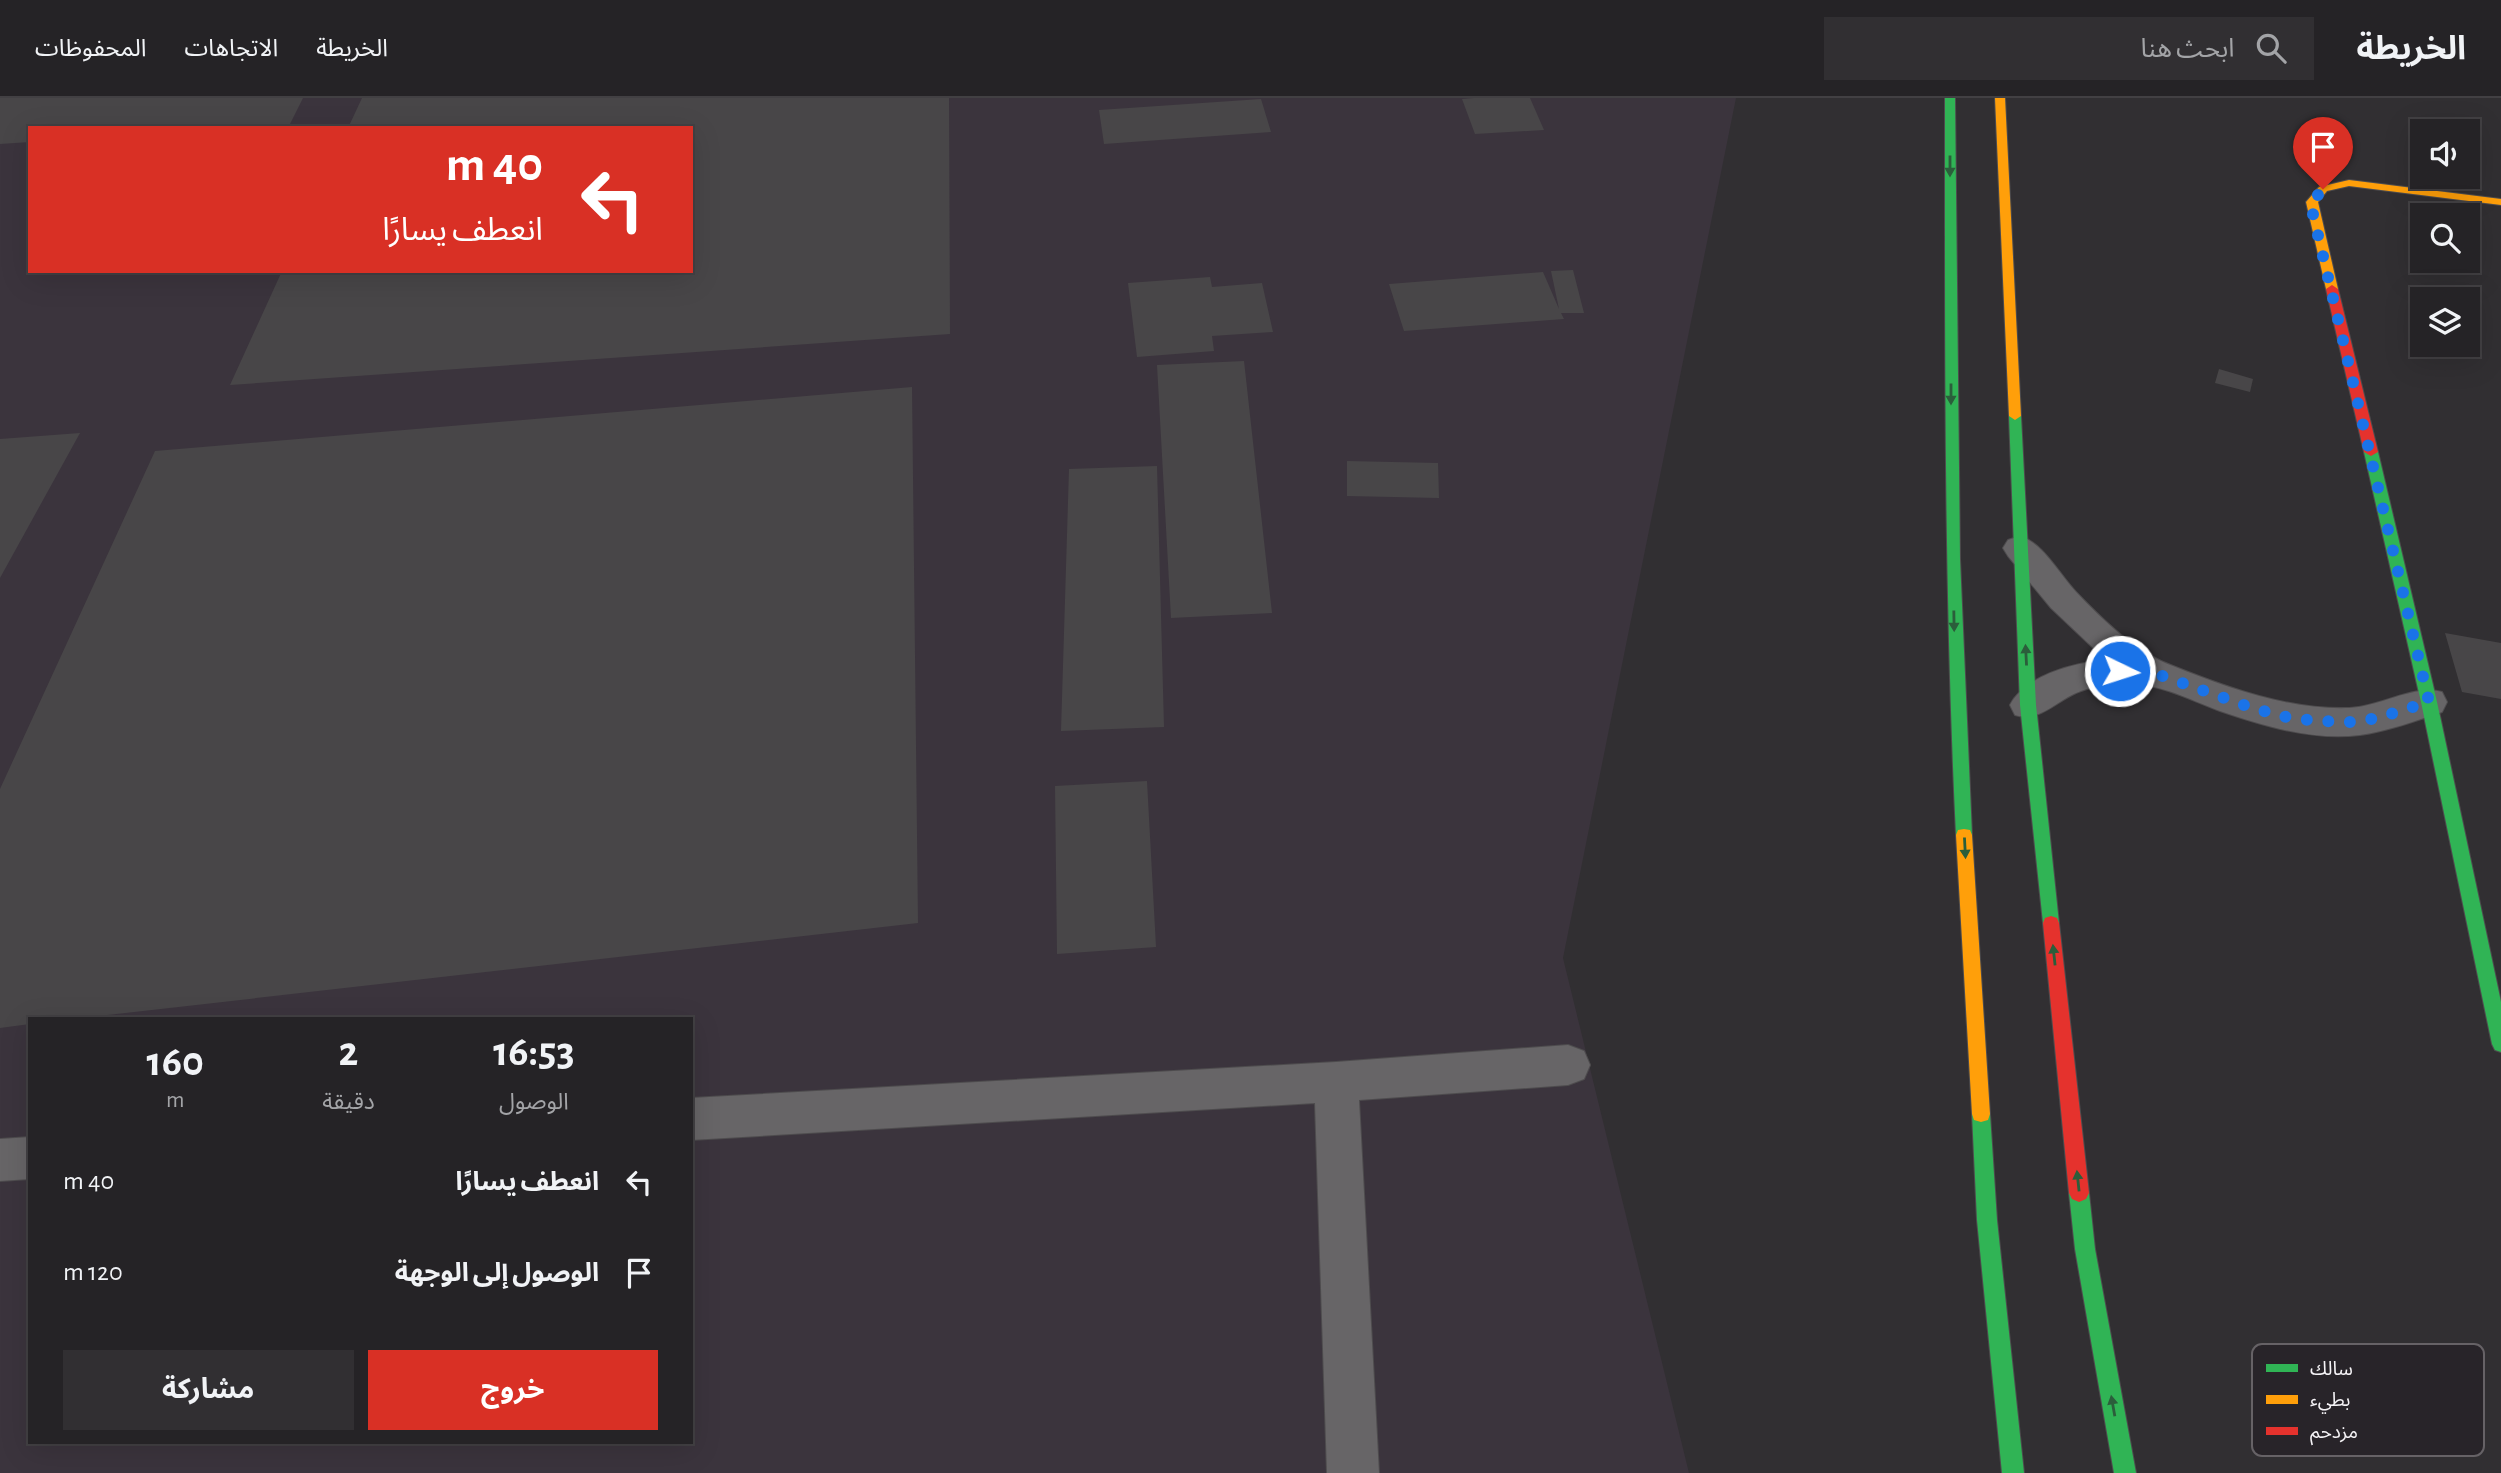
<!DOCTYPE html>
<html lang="ar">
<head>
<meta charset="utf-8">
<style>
  :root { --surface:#252326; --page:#312f32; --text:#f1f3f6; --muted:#a3a4a7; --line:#424043; --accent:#d93025 }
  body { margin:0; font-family:"Alegreya Sans","Noto Sans Arabic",sans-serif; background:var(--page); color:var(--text); direction:rtl; height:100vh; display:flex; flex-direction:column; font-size:26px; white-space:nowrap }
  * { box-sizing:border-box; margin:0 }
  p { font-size:23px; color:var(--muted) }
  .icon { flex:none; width:38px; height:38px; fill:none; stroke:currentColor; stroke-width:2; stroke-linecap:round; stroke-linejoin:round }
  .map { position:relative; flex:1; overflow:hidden; direction:ltr }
  .details { position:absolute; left:28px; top:919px; width:665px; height:427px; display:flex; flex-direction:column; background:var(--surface); border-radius:0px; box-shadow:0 7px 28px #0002,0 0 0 2px var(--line); direction:rtl }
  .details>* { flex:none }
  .banner { position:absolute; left:28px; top:28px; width:665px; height:147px; border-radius:0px; box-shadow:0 7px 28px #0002,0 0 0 2px var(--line); direction:rtl; background:#d93025; color:#fff; overflow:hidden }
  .fabs { position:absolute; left:2410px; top:21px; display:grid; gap:14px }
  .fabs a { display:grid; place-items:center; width:70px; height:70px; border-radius:0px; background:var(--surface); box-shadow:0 7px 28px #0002,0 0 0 2px var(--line); font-size:35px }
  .pin { position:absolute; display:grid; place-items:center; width:60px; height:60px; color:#fff; margin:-72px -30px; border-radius:50% 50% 50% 0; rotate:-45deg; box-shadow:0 0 7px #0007 }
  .pin .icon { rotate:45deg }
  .me { position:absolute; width:77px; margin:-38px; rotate:94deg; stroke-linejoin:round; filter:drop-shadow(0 0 5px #0008) }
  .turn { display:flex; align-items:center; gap:24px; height:147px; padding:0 35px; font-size:32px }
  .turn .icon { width:91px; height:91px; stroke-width:2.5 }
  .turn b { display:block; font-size:49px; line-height:60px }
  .eta { display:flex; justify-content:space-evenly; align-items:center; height:119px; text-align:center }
  .eta b { font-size:42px; font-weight:700; line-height:49px }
  .action { display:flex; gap:14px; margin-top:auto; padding:14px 35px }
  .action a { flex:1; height:80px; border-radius:0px; background:var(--accent); color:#fff; font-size:28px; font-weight:700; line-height:80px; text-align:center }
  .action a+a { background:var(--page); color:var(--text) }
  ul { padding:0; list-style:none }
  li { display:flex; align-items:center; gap:21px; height:91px; padding:0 35px }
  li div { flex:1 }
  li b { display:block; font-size:26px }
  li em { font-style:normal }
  header { display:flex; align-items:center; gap:42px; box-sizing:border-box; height:98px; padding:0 35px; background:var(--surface); border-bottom:2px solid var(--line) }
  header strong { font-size:33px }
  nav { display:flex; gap:38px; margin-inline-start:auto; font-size:24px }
  .search { width:490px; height:63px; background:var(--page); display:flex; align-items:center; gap:18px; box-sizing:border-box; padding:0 24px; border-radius:0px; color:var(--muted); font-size:26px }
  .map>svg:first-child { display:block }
  .built { fill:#3b343d; fill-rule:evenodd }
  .building { fill:#484648 }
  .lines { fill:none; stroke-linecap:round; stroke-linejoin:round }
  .street-casing { stroke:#4e4c4e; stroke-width:2 }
  .fast-casing { stroke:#4e4c4e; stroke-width:2 }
  .slow-casing { stroke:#4e4c4e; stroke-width:2 }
  .jam-casing { stroke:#4e4c4e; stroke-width:2 }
  .street { fill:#676567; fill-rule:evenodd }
  .fast { fill:#30b455; fill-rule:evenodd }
  .slow { fill:#ff9f0a; fill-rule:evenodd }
  .jam { fill:#e5322d; fill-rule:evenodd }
  .oneway { fill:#2b5e3b }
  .route { stroke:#1a73e8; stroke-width:12; stroke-dasharray:0 21.6 }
  .key { fill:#282429; stroke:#666266; stroke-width:2 }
  .key-label { font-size:19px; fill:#f5f3f6 }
</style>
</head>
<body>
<header>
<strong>الخريطة</strong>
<div class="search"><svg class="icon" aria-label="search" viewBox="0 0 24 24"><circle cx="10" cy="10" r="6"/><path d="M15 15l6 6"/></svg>ابحث هنا</div>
<nav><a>الخريطة</a><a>الاتجاهات</a><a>المحفوظات</a></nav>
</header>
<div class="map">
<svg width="2501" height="1375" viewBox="0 0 2501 1375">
  <rect width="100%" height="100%" fill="#312f32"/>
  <path class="built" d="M0,0H1736L1563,860L1689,1375H0ZM30,30H691V173H30ZM30,920H691V1344H30Z"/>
  <path class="building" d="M0,0H303L289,28L30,30V44L0,46Z
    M362,0H949L950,236L230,287L282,173H691V30H348Z
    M1474,0H1530L1544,32L1475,36L1462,1Z
    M1261,1L1271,34L1104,46L1099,12Z
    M1573,172L1584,215H1561L1564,221L1404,233L1389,186L1543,174L1559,211L1551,173Z
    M1210,179L1212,189L1262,185L1273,234L1212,238L1214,253L1137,259L1128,185Z
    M1244,263L1272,515L1171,520L1157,267Z
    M2219,271L2253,281L2250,294L2215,285Z
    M912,289L918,825L81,920H30V926L0,930V691L155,353Z
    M80,335L0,480V341Z
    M1347,363L1438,365L1439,400L1347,398Z
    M1157,368L1164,629L1061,633L1069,371Z
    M2445,535L2501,545V601L2462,594Z
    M1147,683L1156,849L1057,856L1055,688Z"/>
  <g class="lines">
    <g class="street-casing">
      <path id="street" d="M2020,438C2043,445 2059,476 2076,494C2103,522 2135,554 2173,568C2228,590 2289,612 2349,610C2379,609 2415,586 2442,594L2447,604L2442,614C2415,623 2388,633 2360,637C2313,643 2264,628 2220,613C2195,604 2165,588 2139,587C2121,586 2099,586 2081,593C2057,601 2041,625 2015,617L2010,607C2026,577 2073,565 2106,562L2051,510L2008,458L2003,450L2008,442Z
        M1568,947L1584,953L1590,967L1584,981L1568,987L1359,1002L1379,1375H1327L1315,1005L691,1042V1000L1336,964Z
        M30,1039V1081L0,1083V1041Z"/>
    </g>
    <g class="fast-casing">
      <path id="fast" d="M1945,0H1955L1960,461L1972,737L1970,742H1958L1956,737C1944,491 1945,246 1945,0Z
        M2015,314L2021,318L2036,607L2059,825L2057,830L2051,832L2045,830L2043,825L2020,607L2009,318Z
        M2371,350L2378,354L2437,604L2501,904V954L2495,952L2492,946L2421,604L2364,354Z
        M1981,1008L1988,1010L1990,1016L1997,1122L2024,1375H2002L1977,1122L1972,1016L1974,1010Z
        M2079,1086L2086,1089L2089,1095L2095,1151L2136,1375H2114L2075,1151L2069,1095L2072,1089Z"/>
    </g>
    <g class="slow-casing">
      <path id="slow" d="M1995,0H2005L2021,318L2015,322L2009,318Z
        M2349,82L2501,101V107L2349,88L2327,93L2318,104L2338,191L2332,195L2326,191L2306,104L2319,89Z
        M1964,731L1970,732L1972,737L1990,1016L1988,1022L1981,1024L1974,1022L1972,1016L1956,737L1958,732Z"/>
    </g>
    <g class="jam-casing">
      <path id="jam" d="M2332,187L2338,191L2378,354L2371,358L2364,354L2326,191Z
        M2051,818L2057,820L2059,825L2089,1095L2086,1101L2079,1104L2072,1101L2069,1095L2043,825L2045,820Z"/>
    </g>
    <use href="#street" class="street"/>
    <use href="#fast" class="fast"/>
    <use href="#slow" class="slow"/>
    <use href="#jam" class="jam"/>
  </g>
  <defs><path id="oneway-solid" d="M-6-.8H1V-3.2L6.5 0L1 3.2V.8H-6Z" transform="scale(1.75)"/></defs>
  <g class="oneway">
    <use href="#oneway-solid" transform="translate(1950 68) rotate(90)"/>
    <use href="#oneway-solid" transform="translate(1951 296) rotate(90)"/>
    <use href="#oneway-solid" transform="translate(1954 523) rotate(89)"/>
    <use href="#oneway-solid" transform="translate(2026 557) rotate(-93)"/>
    <use href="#oneway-solid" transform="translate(1965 750) rotate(87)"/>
    <use href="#oneway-solid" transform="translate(2054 857) rotate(-96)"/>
    <use href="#oneway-solid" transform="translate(2078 1083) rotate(-96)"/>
    <use href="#oneway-solid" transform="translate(2113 1308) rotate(-100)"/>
  </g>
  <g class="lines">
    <path class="route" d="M2120,573L2151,574L2244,607L2280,618L2316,623L2351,624L2378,620L2429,604L2312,112V104L2323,91"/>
  </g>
  <rect x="2252" y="1246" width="232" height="112" rx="10" class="key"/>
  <rect x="2266" y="1266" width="32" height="8" fill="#30b455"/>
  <rect x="2266" y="1297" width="32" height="9" fill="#ff9f0a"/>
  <rect x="2266" y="1329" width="32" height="8" fill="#e5322d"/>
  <g class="key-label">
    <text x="2310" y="1277">سالك</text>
    <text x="2310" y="1308">بطيء</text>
    <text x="2310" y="1340">مزدحم</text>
  </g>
</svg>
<div class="fabs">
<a><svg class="icon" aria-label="sound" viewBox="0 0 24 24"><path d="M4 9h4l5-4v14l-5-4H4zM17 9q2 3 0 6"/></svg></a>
<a><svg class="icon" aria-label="search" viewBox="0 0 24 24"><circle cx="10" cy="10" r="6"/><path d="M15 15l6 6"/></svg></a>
<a><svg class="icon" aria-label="layers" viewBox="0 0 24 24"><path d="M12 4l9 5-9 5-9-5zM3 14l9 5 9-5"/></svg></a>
</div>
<div class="pin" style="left:2323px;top:91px;background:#d93025"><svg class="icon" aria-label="arrive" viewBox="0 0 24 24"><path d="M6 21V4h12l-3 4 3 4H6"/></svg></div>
<svg class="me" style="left:2120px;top:573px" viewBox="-20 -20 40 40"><circle r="17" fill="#1a73e8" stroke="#fff" stroke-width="3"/><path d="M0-11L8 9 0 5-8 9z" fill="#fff"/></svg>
<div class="banner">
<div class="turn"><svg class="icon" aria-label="left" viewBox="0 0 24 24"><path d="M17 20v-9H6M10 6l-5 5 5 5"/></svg><div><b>40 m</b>انعطف يسارًا</div></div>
</div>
<section class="details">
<div class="eta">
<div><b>16:53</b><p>الوصول</p></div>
<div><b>2</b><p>دقيقة</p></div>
<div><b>160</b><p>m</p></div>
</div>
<ul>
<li><svg class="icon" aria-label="left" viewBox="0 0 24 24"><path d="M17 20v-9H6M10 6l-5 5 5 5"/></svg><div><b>انعطف يسارًا</b></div><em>40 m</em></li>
<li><svg class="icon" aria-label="arrive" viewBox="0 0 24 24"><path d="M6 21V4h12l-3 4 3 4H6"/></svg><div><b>الوصول إلى الوجهة</b></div><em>120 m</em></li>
</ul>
<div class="action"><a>خروج</a><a>مشاركة</a></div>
</section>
</div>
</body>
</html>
